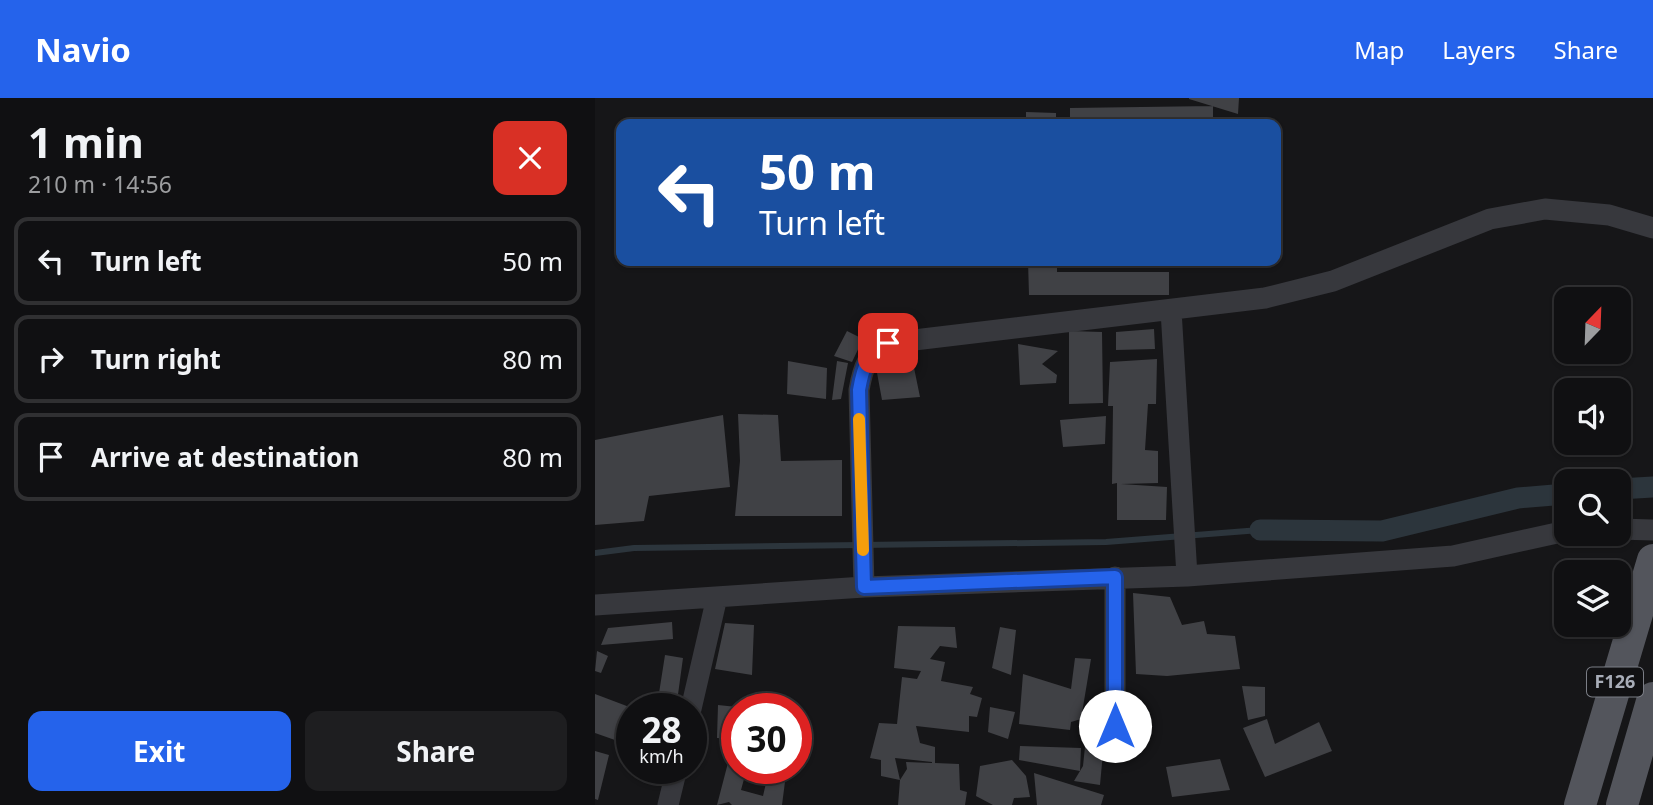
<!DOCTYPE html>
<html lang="en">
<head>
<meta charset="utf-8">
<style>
  :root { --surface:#101012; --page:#1e1e20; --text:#f1f3f6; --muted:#9c9d9f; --line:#303032; --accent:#2563eb }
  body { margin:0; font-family:"Noto Sans",sans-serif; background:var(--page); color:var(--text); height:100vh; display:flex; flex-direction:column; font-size:26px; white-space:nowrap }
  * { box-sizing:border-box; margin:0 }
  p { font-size:23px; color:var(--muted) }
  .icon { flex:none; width:38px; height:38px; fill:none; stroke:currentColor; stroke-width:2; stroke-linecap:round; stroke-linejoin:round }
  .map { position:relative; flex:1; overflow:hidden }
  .details { display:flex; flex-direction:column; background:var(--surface); width:595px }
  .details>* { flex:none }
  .hud { position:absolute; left:21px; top:21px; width:665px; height:147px; border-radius:14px; box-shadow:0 2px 5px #0004,0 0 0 2px var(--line); background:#1a4fa0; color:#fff; overflow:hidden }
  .needle { width:46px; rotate:23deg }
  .controls { position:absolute; left:959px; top:189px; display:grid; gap:14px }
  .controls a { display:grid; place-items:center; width:77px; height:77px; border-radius:14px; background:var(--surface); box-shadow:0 2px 5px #0004,0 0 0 2px var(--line); font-size:35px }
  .speed { position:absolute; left:21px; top:595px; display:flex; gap:14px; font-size:35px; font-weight:700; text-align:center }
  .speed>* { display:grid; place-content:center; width:91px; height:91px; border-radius:50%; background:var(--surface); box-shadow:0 2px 5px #0004,0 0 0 2px var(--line); line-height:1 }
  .speed small { font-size:18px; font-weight:400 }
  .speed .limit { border:10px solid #d22; background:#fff; color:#111 }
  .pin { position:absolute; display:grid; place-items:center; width:60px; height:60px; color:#fff; margin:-30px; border-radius:14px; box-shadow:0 4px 10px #0006 }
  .me { position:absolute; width:77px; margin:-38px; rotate:0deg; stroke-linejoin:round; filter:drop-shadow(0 0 5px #0008) }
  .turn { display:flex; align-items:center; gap:24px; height:147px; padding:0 28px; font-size:32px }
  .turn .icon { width:91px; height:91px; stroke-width:2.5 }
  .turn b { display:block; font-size:49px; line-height:60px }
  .round { display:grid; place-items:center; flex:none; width:74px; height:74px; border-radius:14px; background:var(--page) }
  .overview { display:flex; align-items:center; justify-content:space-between; height:119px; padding:0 28px }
  h1 { font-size:42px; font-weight:700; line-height:52px }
  .action { display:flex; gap:14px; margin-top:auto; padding:14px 28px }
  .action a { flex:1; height:80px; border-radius:14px; background:var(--accent); color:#fff; font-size:28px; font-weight:700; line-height:80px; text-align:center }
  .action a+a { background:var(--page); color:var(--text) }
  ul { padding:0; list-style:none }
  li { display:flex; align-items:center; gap:21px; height:88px; margin:0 14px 10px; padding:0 14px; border:4px solid var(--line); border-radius:14px }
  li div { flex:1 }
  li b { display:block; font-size:26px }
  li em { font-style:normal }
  header { display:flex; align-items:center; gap:42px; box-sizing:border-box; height:98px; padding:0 35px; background:var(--accent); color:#fff }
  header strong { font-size:33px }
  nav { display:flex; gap:38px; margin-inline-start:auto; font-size:24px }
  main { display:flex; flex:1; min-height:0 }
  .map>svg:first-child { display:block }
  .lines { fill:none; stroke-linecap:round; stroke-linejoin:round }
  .stream { stroke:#2c353c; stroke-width:6 }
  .canal { stroke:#2c353c; stroke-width:21 }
  .building { fill:#404145; fill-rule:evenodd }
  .minor { stroke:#37383d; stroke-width:21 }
  .primary { stroke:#53555c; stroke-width:32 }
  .route-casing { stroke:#184099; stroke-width:18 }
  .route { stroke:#2563eb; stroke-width:12 }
  .slow { stroke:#f59e0b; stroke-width:12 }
  .labels { text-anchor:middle; stroke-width:7; stroke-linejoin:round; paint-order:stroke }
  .shield { fill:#111113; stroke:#7b7e86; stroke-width:2 }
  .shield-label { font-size:18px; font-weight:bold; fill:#a8adb8 }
</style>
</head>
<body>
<header>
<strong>Navio</strong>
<nav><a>Map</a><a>Layers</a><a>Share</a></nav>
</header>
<main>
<section class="details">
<div class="overview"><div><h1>1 min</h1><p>210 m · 14:56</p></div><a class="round" style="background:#d93025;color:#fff"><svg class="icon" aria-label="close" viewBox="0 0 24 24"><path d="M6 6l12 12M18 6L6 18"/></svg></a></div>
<ul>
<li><svg class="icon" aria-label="left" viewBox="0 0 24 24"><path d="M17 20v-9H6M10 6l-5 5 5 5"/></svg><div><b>Turn left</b></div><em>50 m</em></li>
<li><svg class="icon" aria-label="right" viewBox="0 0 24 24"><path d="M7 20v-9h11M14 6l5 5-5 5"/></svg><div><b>Turn right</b></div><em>80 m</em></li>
<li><svg class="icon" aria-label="arrive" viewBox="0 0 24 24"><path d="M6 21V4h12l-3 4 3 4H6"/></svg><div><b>Arrive at destination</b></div><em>80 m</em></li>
</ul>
<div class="action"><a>Exit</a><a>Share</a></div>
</section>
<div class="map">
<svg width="1058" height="707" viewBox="0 0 1058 707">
  <rect width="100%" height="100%" fill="#161618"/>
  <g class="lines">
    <path class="stream" d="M0,455L39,450L511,444L665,432"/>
    <path class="canal" d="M1024,391L1058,389
      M665,432L787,433L923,400L971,396"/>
  </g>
  <path class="building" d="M644,0L643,16L594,1V0Z
    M618,8V26H475V10Z
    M431,14L461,15V26H431Z
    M433,163H462V174H574V197H434Z
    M559,231L560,251L521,252V234Z
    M252,233L268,241L257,264L239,258Z
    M474,233L507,234L508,305L474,306Z
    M423,246L463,253L447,266L462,277L461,285L425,287Z
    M278,253L317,260L325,299L287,302Z
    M562,261L561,306H553L550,352L563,353V385L526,386L572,389L571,422H522V385L517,386L518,308H513L515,264Z
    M193,263L232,270L231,301L192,296Z
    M242,263L253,265L246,301L237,302Z
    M143,316L183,317L186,363L247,362V418H140L145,363Z
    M128,317L135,389L54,398L49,423L0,427V342Z
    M511,318L510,346L468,349L465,322Z
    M538,495L575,499L587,527L609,523L612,536L640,538L645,571L572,578L541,576Z
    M77,524L78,541L6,547L13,530Z
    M130,525L159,527L157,577L120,571Z
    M303,528L360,529L362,550L345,548L335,561L350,564L346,583L378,589L375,596L387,600L382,619L374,618V634L321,628L325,645L340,649V665L364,666L365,692L372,694L370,707H303L305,682L286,678V662L275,660L284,625L302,626L307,579L322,581L326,573L299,570ZM300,660L337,664V665L311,664L312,671L305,682Z
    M405,529L421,532L416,577L397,570Z
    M2,553L13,558L6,575L0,573Z
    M70,557L88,560L81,611L62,608Z
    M480,560L496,561L486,621L476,624L475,632L424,626L428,576L476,591Z
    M647,588L670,589V618L653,622Z
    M0,596L37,610V648L0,635Z
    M123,607L142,609V641L122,640Z
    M395,609L420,614L413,641L393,634Z
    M493,620L511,622L505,687L479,683L488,668Z
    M672,621L680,646L724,624L737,653L670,679L648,630Z
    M425,648L486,650L485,673L424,662Z
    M0,653L14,657L3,702L0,701Z
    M134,661L142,663V670H152L146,692L168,698L174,672L191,676L187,707H137L134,704L122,707Z
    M625,661L635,692L577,699L571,669Z
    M417,662L431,678L435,699L419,700L417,707H398L381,698L385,668Z
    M439,675L509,697L506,707H442Z"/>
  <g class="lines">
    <path class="minor" d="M576,212L592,478
      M1024,431L1058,432
      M269,489L264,292C268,269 272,256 294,245L670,200L738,183L895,121L950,111L1014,117L1058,130
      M0,507L269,489L592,478L858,458L971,433
      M96,611L122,499
      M520,653V479
      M73,707L82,670"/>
    <path class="primary" d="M985,707L1058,462
      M1027,707L1058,600"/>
  </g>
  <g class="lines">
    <g class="route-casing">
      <path id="route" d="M293,245C272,256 268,269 264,292L269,489L520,479V628"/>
    </g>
    <use href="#route" class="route"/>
    <path class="slow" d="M264,321L268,452"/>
  </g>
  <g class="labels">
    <rect class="shield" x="992" y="569.5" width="56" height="29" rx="5"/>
    <g class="shield-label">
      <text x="1020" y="590">F126</text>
    </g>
  </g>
</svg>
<div class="controls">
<a><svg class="needle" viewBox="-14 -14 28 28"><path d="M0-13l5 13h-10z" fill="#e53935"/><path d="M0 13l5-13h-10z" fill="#9c9d9f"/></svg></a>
<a><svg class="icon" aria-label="sound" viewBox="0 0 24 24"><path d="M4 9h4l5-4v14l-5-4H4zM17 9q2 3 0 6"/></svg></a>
<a><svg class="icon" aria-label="search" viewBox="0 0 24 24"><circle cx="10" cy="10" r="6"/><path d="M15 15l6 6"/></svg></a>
<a><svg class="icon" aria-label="layers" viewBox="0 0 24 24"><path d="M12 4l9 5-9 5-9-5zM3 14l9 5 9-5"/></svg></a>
</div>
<div class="speed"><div>28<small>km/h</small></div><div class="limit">30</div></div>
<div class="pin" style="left:293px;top:245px;background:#d93025"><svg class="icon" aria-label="arrive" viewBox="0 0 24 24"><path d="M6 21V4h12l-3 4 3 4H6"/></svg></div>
<svg class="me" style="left:520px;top:628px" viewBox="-20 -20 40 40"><circle r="19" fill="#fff"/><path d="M0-13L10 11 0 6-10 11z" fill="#2563eb"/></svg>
<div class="hud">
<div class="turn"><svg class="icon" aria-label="left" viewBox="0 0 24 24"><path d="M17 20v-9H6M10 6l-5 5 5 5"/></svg><div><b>50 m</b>Turn left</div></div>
</div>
</div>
</main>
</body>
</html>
